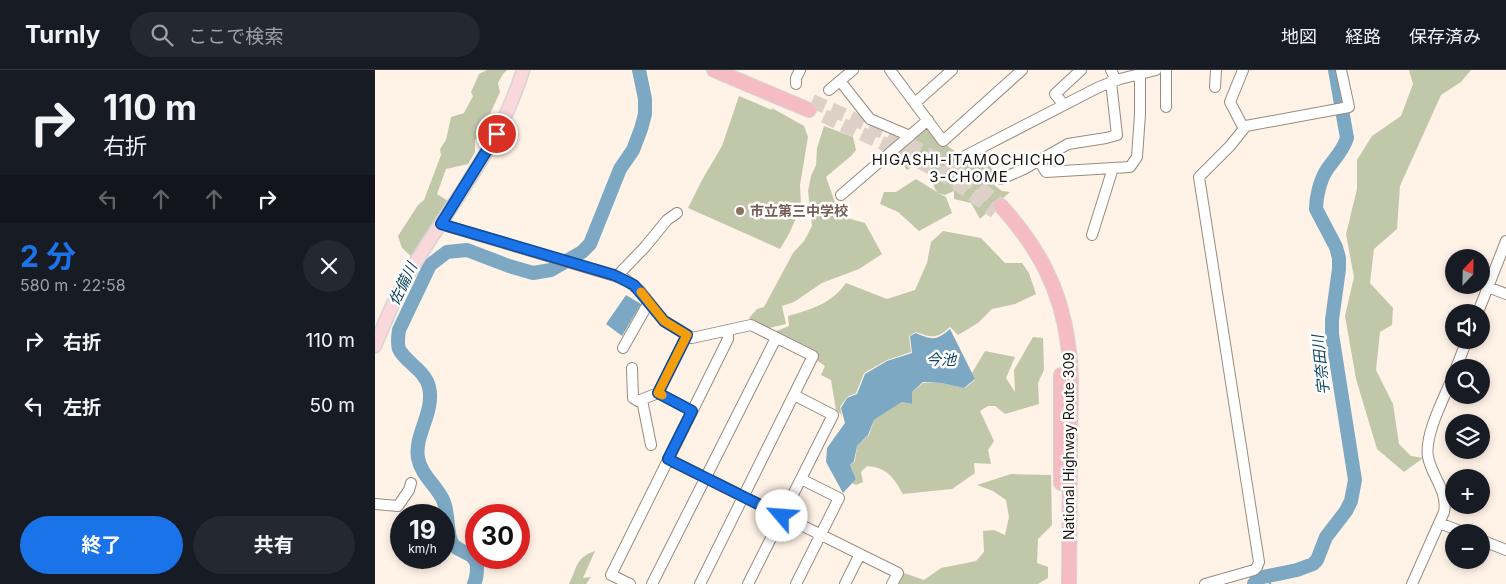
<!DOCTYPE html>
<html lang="ja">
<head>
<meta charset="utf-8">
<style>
  :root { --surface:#171b24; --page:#242831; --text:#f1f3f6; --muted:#9ea1a6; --line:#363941; --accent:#1a73e8 }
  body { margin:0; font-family:Inter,"Noto Sans JP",sans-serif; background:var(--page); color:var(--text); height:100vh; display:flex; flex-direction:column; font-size:19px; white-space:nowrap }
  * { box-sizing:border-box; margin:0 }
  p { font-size:16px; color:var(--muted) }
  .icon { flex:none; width:28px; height:28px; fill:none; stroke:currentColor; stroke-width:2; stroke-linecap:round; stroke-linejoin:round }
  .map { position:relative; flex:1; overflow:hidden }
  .details { display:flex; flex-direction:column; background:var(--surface); width:375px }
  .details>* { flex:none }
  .hud { background:#171b24; color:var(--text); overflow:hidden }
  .needle { width:32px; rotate:22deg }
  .controls { position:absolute; left:1070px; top:179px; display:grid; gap:10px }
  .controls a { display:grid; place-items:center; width:45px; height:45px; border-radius:50%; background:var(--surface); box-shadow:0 2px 8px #0003; font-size:25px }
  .speed { position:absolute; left:15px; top:434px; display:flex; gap:10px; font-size:25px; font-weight:700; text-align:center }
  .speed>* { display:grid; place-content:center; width:65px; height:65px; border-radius:50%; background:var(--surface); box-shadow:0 2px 8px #0003; line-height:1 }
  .speed small { font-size:12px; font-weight:400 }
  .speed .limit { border:8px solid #d22; background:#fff; color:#111 }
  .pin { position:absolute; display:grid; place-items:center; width:42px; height:42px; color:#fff; margin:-21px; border:2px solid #fff; border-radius:50%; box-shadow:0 1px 5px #0007 }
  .me { position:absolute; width:55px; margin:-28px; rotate:297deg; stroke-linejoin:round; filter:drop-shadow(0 0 4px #0008) }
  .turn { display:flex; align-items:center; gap:18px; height:105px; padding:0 20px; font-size:22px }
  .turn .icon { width:65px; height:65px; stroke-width:2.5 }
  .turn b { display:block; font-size:35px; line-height:42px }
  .lanes { display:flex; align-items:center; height:48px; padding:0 20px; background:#0003; justify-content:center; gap:25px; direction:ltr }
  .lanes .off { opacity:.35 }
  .round { display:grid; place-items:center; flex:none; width:52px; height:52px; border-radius:26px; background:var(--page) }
  .headline { display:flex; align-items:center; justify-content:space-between; height:85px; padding:0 20px }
  h1 { font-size:30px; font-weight:700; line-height:38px; color:var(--accent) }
  .cta { display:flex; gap:10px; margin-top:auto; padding:10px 20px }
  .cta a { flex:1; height:58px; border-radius:30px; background:var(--accent); color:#fff; font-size:20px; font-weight:700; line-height:58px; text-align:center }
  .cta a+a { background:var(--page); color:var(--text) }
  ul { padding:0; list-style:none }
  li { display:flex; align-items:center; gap:15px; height:65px; padding:0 20px }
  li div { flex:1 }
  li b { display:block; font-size:19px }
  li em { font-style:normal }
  header { display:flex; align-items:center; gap:30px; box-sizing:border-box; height:70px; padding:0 25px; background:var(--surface); border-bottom:1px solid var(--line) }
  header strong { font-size:24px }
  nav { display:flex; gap:28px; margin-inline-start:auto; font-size:18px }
  .search { width:350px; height:45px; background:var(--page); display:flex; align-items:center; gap:12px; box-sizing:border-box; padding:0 18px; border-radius:28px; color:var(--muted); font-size:19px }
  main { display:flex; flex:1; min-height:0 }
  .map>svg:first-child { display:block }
  .green { fill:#c0c8a9 }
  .water { fill:#7da8c4 }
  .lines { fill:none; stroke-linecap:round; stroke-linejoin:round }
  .stream { stroke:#7da8c4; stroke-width:2.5 }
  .river { stroke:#7da8c4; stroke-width:14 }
  .highway-tunnel { stroke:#ddd1c7; stroke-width:14; stroke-dasharray:14 7; stroke-linecap:butt }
  .minor-casing { stroke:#998b7e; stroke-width:12 }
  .major-casing { stroke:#d6d5d4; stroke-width:15 }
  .highway-casing { stroke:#d6d5d4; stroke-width:16 }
  .minor { stroke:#fff; stroke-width:10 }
  .major { stroke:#f9d7db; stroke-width:12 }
  .highway { stroke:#f5bcc3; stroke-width:14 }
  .route-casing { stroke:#114b97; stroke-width:12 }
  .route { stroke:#1a73e8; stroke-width:9 }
  .slow { stroke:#f59e0b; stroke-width:9 }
  .education-dot { fill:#8d6e63; stroke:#fff; stroke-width:2 }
  .labels { text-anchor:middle; stroke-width:5; stroke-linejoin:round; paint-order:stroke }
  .education-label { font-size:14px; font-weight:bold; fill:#785e54; stroke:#fff; text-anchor:start }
  .street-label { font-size:14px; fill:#1a1510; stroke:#fff }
  .neighbourhood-label { font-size:15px; letter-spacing:1px; fill:#1a1510; stroke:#fff }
  .water-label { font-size:15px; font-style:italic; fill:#0e4461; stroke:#fff }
</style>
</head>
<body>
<header>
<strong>Turnly</strong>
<div class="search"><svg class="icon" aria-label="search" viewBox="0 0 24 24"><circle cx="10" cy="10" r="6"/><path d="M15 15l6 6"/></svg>ここで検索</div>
<nav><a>地図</a><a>経路</a><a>保存済み</a></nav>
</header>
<main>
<section class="details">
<div class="hud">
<div class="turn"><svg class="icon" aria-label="right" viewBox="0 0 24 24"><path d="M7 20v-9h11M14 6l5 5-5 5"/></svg><div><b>110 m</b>右折</div></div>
<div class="lanes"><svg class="icon off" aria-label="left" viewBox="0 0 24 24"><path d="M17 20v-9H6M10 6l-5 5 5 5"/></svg><svg class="icon off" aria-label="ahead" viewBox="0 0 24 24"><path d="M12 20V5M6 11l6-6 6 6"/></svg><svg class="icon off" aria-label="ahead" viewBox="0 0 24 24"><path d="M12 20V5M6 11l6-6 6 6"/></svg><svg class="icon" aria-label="right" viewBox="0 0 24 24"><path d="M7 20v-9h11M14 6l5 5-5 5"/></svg></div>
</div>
<div class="headline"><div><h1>2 分</h1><p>580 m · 22:58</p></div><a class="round"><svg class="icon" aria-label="close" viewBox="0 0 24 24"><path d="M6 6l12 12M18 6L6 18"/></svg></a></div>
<ul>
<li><svg class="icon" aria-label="right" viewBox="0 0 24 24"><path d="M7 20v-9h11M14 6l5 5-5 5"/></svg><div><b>右折</b></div><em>110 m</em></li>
<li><svg class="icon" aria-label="left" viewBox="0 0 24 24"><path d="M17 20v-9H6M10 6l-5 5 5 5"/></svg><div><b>左折</b></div><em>50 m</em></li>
</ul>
<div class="cta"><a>終了</a><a>共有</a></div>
</section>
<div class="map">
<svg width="1131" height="514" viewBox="0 0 1131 514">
  <rect width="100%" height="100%" fill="#fff2e7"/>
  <path class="green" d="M112,0H132L128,4L123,13L125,22L115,44V58L111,68L100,69V82L93,94L71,99L62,124L73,131L71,140L36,186L27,178L23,166L43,135L49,130L66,85L65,79L71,70L76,47L89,43L98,26L96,22L104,4Z
    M1034,0H1096L1086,12L1066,25L1025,116L1022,159L999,179L995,213L1018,238L1017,255L1005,262L1001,300L1018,334L1024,374L1036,386L1048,388L1029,402L1002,379L981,309L970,246L979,207L971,164L982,119V90L997,66L1026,46L1038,14Z
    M364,26L397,40V38L429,56L433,67L425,115L426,137L414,164L405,179L313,138L327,110L347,76Z
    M449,56L478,67L481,80L476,86L451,107L465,146L490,153L507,184L484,199L447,213L419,232L407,236L411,254L394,258L374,248L382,239L389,237L418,183L429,171L437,156L433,121L436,106L441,95L442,78Z
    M552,58L566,76L570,74L600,96L615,94L621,110L619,115L627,121L635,122L605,149L596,133L579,129V121L570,125L563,123L571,127L577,143L544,161L523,142L505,134L509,122H521L541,109L562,122L559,117L556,106L557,103L541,94L532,100L520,84Z
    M568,161L606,168L630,193H647L654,203L661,224L640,234L617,239L603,253L583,265L575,257C561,269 558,268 541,262L534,266L536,282L512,290L489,303L481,323L472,327L465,337L467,345L461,340L456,310L446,305L450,296L399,262L414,256L413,246C437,239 456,234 471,213L512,229L540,220L552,193L556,172Z
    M658,267L668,268L669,300L663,313L664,334L630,344L620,336H613L605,341L619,371L613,380L616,394L599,393L600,403L577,419L528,424C518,407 513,398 492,396L486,402L488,412L481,415L477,413L481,409L475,395L480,391L482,376L494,365L499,350L527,332L537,334V322L548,313H566L590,318L600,310L597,303L610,281L640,287L631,308L640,322L639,300Z
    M636,404L676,405L677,455L663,469L662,493L673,497V508L663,514H523L529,503L549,510L566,498L601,491L609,482L608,461L619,460L630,465L634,447L631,430L618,421L602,415Z
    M220,481L208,508L216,507L211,514H194C202,498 201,487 220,481Z"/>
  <path class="water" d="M251,225L266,234L247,266L231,254Z
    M575,259L600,309L589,318L566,313L548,312L537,322V334L527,332L499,350L493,365L482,376L479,391L475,395L481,409L468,423L451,392L452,378L470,353L466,338L472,328L482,324L490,304L512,291L537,283L535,266L541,263C557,270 561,271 575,259Z"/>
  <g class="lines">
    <path class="stream" d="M893,505L895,514"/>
    <path class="river" d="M99,514C102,507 102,503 102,496C100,480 81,484 76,471C71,458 74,442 68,430C61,415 46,405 43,388C39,365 60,342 54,317C50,300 30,292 24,279C22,273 23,267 24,260L55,195L72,182L92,180L134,196L158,203L176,200L207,182L215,174L245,99L258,80L266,59L270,44V29L264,0
      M879,514L883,508L922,500L938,494L942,490L951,467L971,441L976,431L980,410L957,264V250L964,199V188L961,177L941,139C941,127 945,111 951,101C959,89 968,81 972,68L960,0"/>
    <path class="highway-tunnel" d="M437,31C503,60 572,86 626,136
      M449,46C489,65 532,83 570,106C588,117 604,129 620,142"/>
    <g class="minor-casing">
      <path id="minor" d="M515,0L568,71L647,0
        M791,0V37
        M868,0L855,32L867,55L870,57
        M465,11L495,49L535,66
        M421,14V8L425,0
        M840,17L841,0
        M454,20L478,0
        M540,33L577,0
        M689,35L680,24L706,0
        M590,86L724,17L745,9L781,0
        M664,91L671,102L755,97L762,87L765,44V4
        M626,109L649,99L693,74L731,68L742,65L736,12L739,6L736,0
        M466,125L553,50
        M65,154L250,209L265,221L289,251L317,268L376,255L438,286L325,514
        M717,165L738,98
        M242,206L270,177L292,150L302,143
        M1113,217L1131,171
        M1103,242L1113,217L1131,224
        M248,278L274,232
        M257,298L258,328L263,331L283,323L317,341
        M1081,298L1092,270
        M283,323L312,265
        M267,330L276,375
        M293,389L523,503L517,514
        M0,434L23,436L34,420L36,413
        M1064,453L1088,462
        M1106,470L1131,480
        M255,514L236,505L353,269V260
        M277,514L401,268
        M373,514L458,345L419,325
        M421,514L464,428L426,409
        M470,514L485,484
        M830,514L879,500L882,497L884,492L824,107L855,76L871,56L974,37L966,0
        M1037,514L1069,442C1073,421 1057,407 1053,387C1049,365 1070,326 1079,304"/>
    </g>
    <g class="major-casing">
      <path id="major" d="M0,276C10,251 21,226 34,203C74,136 125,76 148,0"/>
    </g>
    <g class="highway-casing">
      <path id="highway" d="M339,0L434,40
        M626,136C663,177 686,219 693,274C698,305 695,338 695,369C695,417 694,466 694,514
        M686,413V305"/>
    </g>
    <use href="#minor" class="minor"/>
    <use href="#major" class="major"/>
    <use href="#highway" class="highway"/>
  </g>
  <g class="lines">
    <g class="route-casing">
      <path id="route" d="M122,64L66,154L239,205L259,215L289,251L312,265L283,323L317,341L293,389L407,446"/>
    </g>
    <use href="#route" class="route"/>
    <path class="slow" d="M266,222L289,251L312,265L283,323L287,325"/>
  </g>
  <circle class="education-dot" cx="365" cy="141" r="5"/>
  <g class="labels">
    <g class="education-label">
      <text x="375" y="146">市立第三中学校</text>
    </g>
    <g class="street-label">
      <text transform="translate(694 376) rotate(-90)" y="5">National Highway Route 309</text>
    </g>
    <g class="neighbourhood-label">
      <text x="594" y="95">HIGASHI-ITAMOCHICHO<tspan x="594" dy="17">3-CHOME</tspan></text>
    </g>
    <g class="water-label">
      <text transform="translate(28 214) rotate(-64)" y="5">佐備川</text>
      <text x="566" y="295">今池</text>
      <text transform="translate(946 295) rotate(-96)" y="5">宇奈田川</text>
    </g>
  </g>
</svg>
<div class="controls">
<a><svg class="needle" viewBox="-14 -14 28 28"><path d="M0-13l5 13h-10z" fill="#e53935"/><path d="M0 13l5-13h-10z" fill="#9ea1a6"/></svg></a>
<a><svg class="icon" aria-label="sound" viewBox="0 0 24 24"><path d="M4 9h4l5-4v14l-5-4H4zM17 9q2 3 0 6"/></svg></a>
<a><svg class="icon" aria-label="search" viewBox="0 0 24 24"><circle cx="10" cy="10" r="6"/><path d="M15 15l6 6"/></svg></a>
<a><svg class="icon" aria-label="layers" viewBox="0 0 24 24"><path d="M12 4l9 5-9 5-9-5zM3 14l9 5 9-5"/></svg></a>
<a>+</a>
<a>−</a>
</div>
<div class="speed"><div>19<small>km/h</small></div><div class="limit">30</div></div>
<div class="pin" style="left:122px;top:64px;background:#d93025"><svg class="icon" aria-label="arrive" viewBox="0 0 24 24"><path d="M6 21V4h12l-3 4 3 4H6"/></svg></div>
<svg class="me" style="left:407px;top:446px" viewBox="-20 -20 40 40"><circle r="19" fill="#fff"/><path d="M0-13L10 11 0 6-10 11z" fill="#1a73e8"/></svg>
</div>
</main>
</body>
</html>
